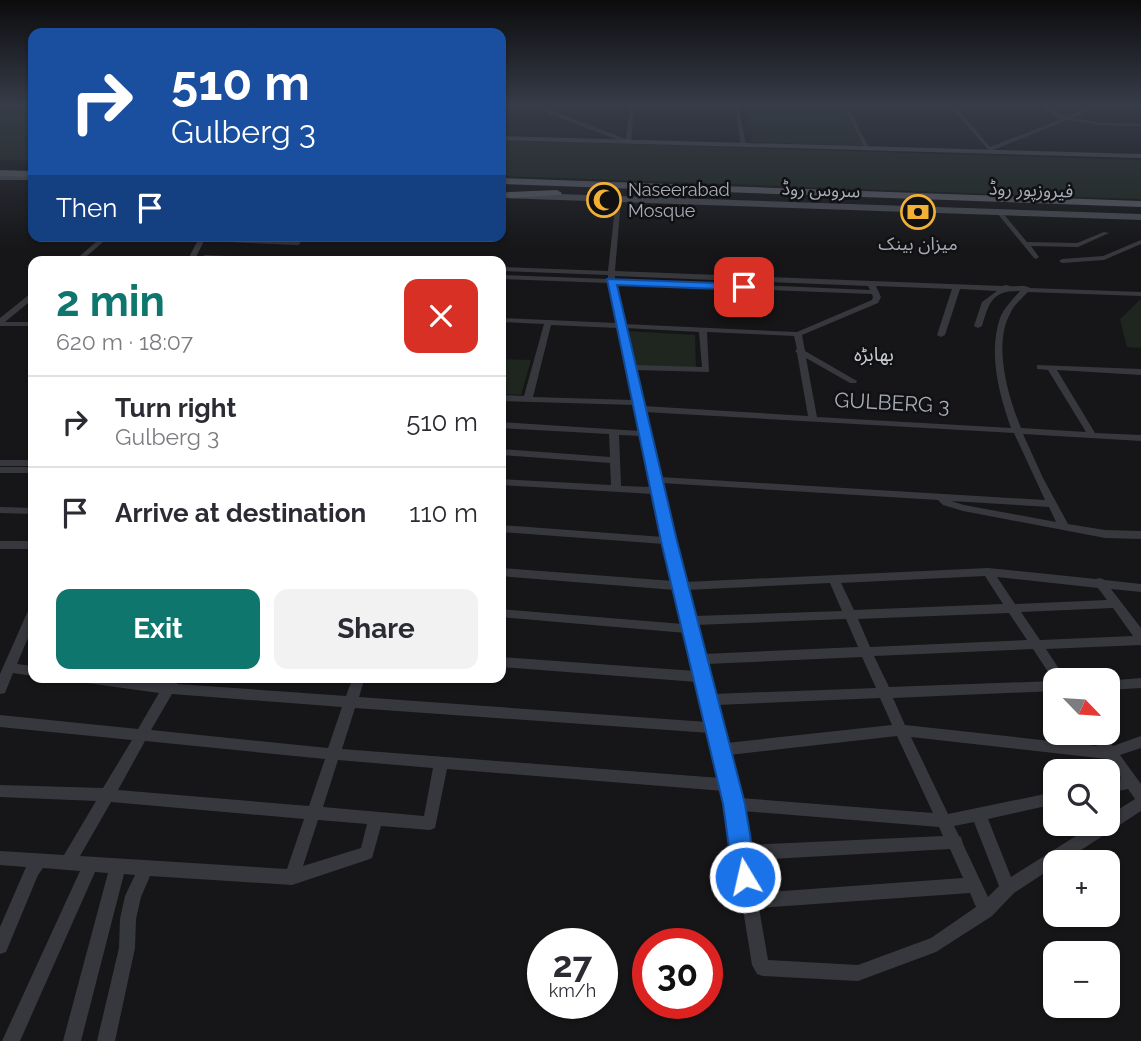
<!DOCTYPE html>
<html lang="en">
<head>
<meta charset="utf-8">
<style>
  :root { --surface:#fff; --page:#f2f2f3; --text:#2b2b33; --muted:#7c7c81; --line:#e1e1e2; --accent:#0f766e }
  body { margin:0; font-family:Raleway,"Noto Sans Arabic",sans-serif; background:var(--page); color:var(--text); height:100vh; display:flex; flex-direction:column; font-size:26px; white-space:nowrap }
  * { box-sizing:border-box; margin:0 }
  p { font-size:23px; color:var(--muted) }
  .icon { flex:none; width:38px; height:38px; fill:none; stroke:currentColor; stroke-width:2; stroke-linecap:round; stroke-linejoin:round }
  .map { position:relative; flex:1; overflow:hidden }
  .panel { position:absolute; left:28px; top:256px; width:478px; height:427px; display:flex; flex-direction:column; background:var(--surface); border-radius:14px; box-shadow:0 2px 5px #0004 }
  .panel>* { flex:none }
  .banner { position:absolute; left:28px; top:28px; width:478px; height:214px; border-radius:14px; box-shadow:0 2px 5px #0004; background:#1a4fa0; color:#fff; overflow:hidden }
  .needle { width:46px; rotate:115deg }
  .fabs { position:absolute; left:1043px; top:668px; display:grid; gap:14px }
  .fabs a { display:grid; place-items:center; width:77px; height:77px; border-radius:14px; background:var(--surface); box-shadow:0 2px 5px #0004; font-size:35px }
  .speed { position:absolute; left:527px; top:928px; display:flex; gap:14px; font-size:35px; font-weight:700; text-align:center }
  .speed>* { display:grid; place-content:center; width:91px; height:91px; border-radius:50%; background:var(--surface); box-shadow:0 2px 5px #0004; line-height:1 }
  .speed small { font-size:18px; font-weight:400 }
  .speed .limit { border:10px solid #d22; background:#fff; color:#111 }
  .pin { position:absolute; display:grid; place-items:center; width:60px; height:60px; color:#fff; margin:-30px; border-radius:14px; box-shadow:0 4px 10px #0006 }
  .me { position:absolute; width:77px; margin:-38px; rotate:351deg; stroke-linejoin:round; filter:drop-shadow(0 0 5px #0008) }
  .turn { display:flex; align-items:center; gap:24px; height:147px; padding:0 28px; font-size:32px }
  .turn .icon { width:91px; height:91px; stroke-width:2.5 }
  .turn b { display:block; font-size:49px; line-height:60px }
  .then { display:flex; align-items:center; height:66px; padding:0 28px; background:#0003; gap:14px; font-size:26px }
  .round { display:grid; place-items:center; flex:none; width:74px; height:74px; border-radius:14px; background:var(--page) }
  .overview { display:flex; align-items:center; justify-content:space-between; height:119px; padding:0 28px }
  h1 { font-size:42px; font-weight:700; line-height:52px; color:var(--accent) }
  .action { display:flex; gap:14px; margin-top:auto; padding:14px 28px }
  .action a { flex:1; height:80px; border-radius:14px; background:var(--accent); color:#fff; font-size:28px; font-weight:700; line-height:80px; text-align:center }
  .action a+a { background:var(--page); color:var(--text) }
  ul { padding:0; list-style:none }
  li { display:flex; align-items:center; gap:21px; height:91px; padding:0 28px; border-top:2px solid var(--line) }
  li div { flex:1 }
  li b { display:block; font-size:26px }
  li em { font-style:normal }
  .map>svg:first-child { display:block }
  .green { fill:#1e261f }
  .lines { fill:none; stroke-linecap:round; stroke-linejoin:round }
  .street { fill:#37383d; fill-rule:evenodd }
  .secondary { fill:#45474d; fill-rule:evenodd }
  .primary { fill:#53555c; fill-rule:evenodd }
  .route { fill:#1a73e8; stroke:#114b97; stroke-width:2 }
  .labels { text-anchor:middle; stroke-width:5; stroke-linejoin:round; paint-order:stroke }
  .far-poi-label { font-size:18px; fill:#a8adb8; stroke:#111113; text-anchor:start }
  .far-street-label { font-size:18px; fill:#a8adb8; stroke:#111113 }
  .far-neighbourhood-label { font-size:19px; fill:#c9ccd4; stroke:#111113 }
  .street-label { font-size:21px; fill:#a8adb8; stroke:#111113 }
</style>
</head>
<body>
<div class="map">
<svg width="1141" height="1041" viewBox="0 0 1141 1041">
  <rect width="100%" height="100%" fill="#161618"/>
  <path class="green" d="M33,104V161L0,160V110Z
    M747,104H843L868,146L753,142Z
    M501,140L1141,160V199C927,193 714,182 501,176Z
    M1141,299V348L1127,347L1120,319Z
    M627,331L695,335L696,368L634,366Z
    M501,359L531,360L521,395L501,394Z"/>
  <g class="lines">
    <path class="street" d="M520,104H534L626,139L630,104H634L631,142L626,143L529,106L500,109V107Z
      M734,104H738L746,146L741,145Z
      M843,104H847L870,150L865,149Z
      M948,104H953L990,147L1062,119L1048,112L1037,104C1047,104 1057,114 1067,117L1100,104H1106L1072,118L1101,123L1141,124V126L1101,125L1067,120L993,150L995,152L992,154Z
      M616,198L621,199L615,271L1002,286L1006,285C1013,288 1024,284 1030,288L1141,292V296L1028,292C1021,299 1014,305 1010,314C993,345 1008,397 1021,428L1086,432L1048,370L1037,369V365L1141,369V375L1057,370L1095,433L1141,435V441L1023,434L1043,478L1068,524L1105,530L1141,531V539L1105,538L963,511L943,505L938,500L661,483L665,491L663,493L685,582L988,568L1096,579L1100,578L1105,580L1141,584V592L1111,589L1141,628V645L1046,649L1067,681H1055V691L893,698L905,725L1097,746L1089,733H1104L1113,746L1141,736V748L1120,755L1141,784V811L1061,863H1055V866L1014,893L992,916L936,952L858,981L763,976L757,974L752,965L724,791L447,769L435,828L430,830L381,826L372,858L367,860L292,885L150,876L141,897L136,919L135,948L115,1041H97L119,948L120,919L125,896L135,875L124,874L81,1041H63L108,873L95,872L20,1041H2L80,871L43,868L38,875L6,952L0,954V927L26,867L0,865V851L64,855L96,801L0,797V785L103,788L132,740L0,727V715L138,729L159,693L80,682L76,681L74,677H119L165,683L168,677H181L177,684L346,696L353,677H365L359,697L707,722L697,682L500,667V657L695,671L686,633L500,617V609L683,624L675,590L500,576V568L673,581L664,544L500,532V525L663,537L653,494L500,485V479L611,485L610,463L500,455V449L610,457L609,434L500,428V422L640,431L634,405L500,401V395L524,396L544,324L500,322V318L616,323L608,283L500,279V275L608,279V275L500,271V267L608,271ZM615,276L868,286L870,290L615,279ZM615,284L872,294L873,297L872,300L797,332L624,324ZM876,286L952,289L937,335L941,337L945,335L960,289L997,291L982,302L974,326L978,328L982,326C989,303 992,290 1020,291C1013,299 1004,308 1000,318C988,354 999,394 1011,428L817,417L806,358L850,383H856L857,381L805,351L802,335L878,303L881,297ZM551,325L617,328L633,400L533,397ZM625,328L699,332L702,367L634,365ZM707,332L794,336L797,349L795,351L797,353L808,416L643,406L635,370L709,372ZM645,412L1014,433L1045,500L660,477L650,436L652,434L649,432ZM619,435L641,436L652,487L621,486ZM951,501L1049,507L1056,522L964,505ZM985,576L1003,604L854,610L841,583ZM997,577L1098,588L1107,600L1015,604ZM830,583L842,611L694,616L687,590ZM1113,608L1133,636L1040,640L1021,612ZM1009,613L1027,640L870,647L858,619ZM846,619L858,647L703,654L696,625ZM1033,649L1054,681L889,687L874,656ZM862,657L876,688L713,694L706,664ZM172,694L342,707L328,748L151,730ZM880,698L892,725L726,743L716,705ZM355,708L710,733L720,778L342,749ZM897,736L933,813L740,798L729,755ZM911,737L1107,759L1121,778L1108,781V793L1128,789L1135,799L1108,816V824H1095L1011,877L988,819L1055,804V792L948,814ZM145,741L325,759L309,806L118,790ZM338,760L433,768L424,816L323,807ZM111,802L304,819L287,869L80,856ZM742,811L939,827L943,836L748,845ZM318,820L367,824L361,848L303,866ZM974,822L999,886L988,897L963,844L961,837L959,836L954,826ZM950,849L963,878L756,893L751,860ZM970,893L976,907L931,938L858,965L768,960L759,908Z
      M997,211H1001L1027,242L1077,243L1104,232L1109,233L1078,247L1031,246L1039,257L1036,259L1034,258L997,213Z
      M103,236H110L81,261H74Z
      M200,236L298,241L301,243L298,245L204,241L194,261H187Z
      M1141,240V244L1104,260L1062,263L1059,261L1062,259L1103,256Z
      M205,255L294,259L297,261H243L203,258V256Z
      M30,294H33V299L5,322H33V326H0V318Z
      M0,460H33V466H0Z
      M0,467H33V473H0Z
      M0,507L33,508V514L0,513Z
      M0,541H33V549H0Z
      M33,609V626L17,664L33,666V676L13,673L5,693L0,694V674L27,613L29,610Z
      M1141,678V688L1108,690V681H1105Z"/>
    <path class="secondary" d="M22,104L0,109V105Z
      M500,136L1141,154V158L500,140Z
      M0,174L33,175V180H0Z
      M500,192L1141,214V220L500,198Z"/>
    <path class="primary" d="M0,170L33,171V177L0,176Z
      M500,178L1141,201V207L500,184Z
      M557,190L562,193L560,195L509,198L504,195L509,192Z"/>
  </g>
  <linearGradient id="sky" x2="0" y2="1"><stop stop-color="#0c0c0d"/><stop offset="0.42" stop-color="#363c48"/><stop offset="1" stop-color="#363c48" stop-opacity="0"/></linearGradient>
  <rect width="1141" height="250" fill="url(#sky)"/>
  <path class="route" d="M607,279L744,284L749,287L744,290L617,285L677,541L745,804L757,877L753,885L745,889L737,885L733,877L723,804L661,541Z"/>
  <defs>
    <g id="mosque-ring" transform="scale(1.75)"><circle r="9.5" fill="#111113" stroke="#f2b134" stroke-width="1.5"/><path d="M3.5-4.9A6 6 0 1 0 3.5 4.9A5 5 0 1 1 3.5-4.9Z" fill="#f2b134"/></g>
    <g id="bank-ring" transform="scale(1.75)"><circle r="9.5" fill="#111113" stroke="#f2b134" stroke-width="1.5"/><path d="M-6-4H6V4H-6ZM0-2.3a2.3 2.3 0 1 0 0 4.6a2.3 2.3 0 1 0 0-4.6Z" fill="#f2b134"/></g>
  </defs>
  <g fill-rule="evenodd">
    <use href="#mosque-ring" x="604" y="200"/>
    <use href="#bank-ring" x="918" y="212"/>
  </g>
  <g class="labels">
    <g class="far-poi-label">
      <text x="628" y="196">Naseerabad<tspan x="628" dy="21">Mosque</tspan></text>
      <text x="918" y="250" text-anchor="middle">میزان بینک</text>
    </g>
    <g class="far-street-label">
      <text transform="translate(821 190) rotate(2)" y="6">سروس روڈ</text>
      <text transform="translate(1031 190) rotate(2)" y="6">فیروزپور روڈ</text>
    </g>
    <g class="far-neighbourhood-label">
      <text x="874" y="361">بھابڑہ</text>
    </g>
    <g class="street-label">
      <text transform="translate(892 403) rotate(3)" y="7">GULBERG 3</text>
    </g>
  </g>
</svg>
<div class="fabs">
<a><svg class="needle" viewBox="-14 -14 28 28"><path d="M0-13l5 13h-10z" fill="#e53935"/><path d="M0 13l5-13h-10z" fill="#7c7c81"/></svg></a>
<a><svg class="icon" aria-label="search" viewBox="0 0 24 24"><circle cx="10" cy="10" r="6"/><path d="M15 15l6 6"/></svg></a>
<a>+</a>
<a>−</a>
</div>
<div class="speed"><div>27<small>km/h</small></div><div class="limit">30</div></div>
<div class="pin" style="left:744px;top:287px;background:#d93025"><svg class="icon" aria-label="arrive" viewBox="0 0 24 24"><path d="M6 21V4h12l-3 4 3 4H6"/></svg></div>
<svg class="me" style="left:745px;top:877px" viewBox="-20 -20 40 40"><circle r="17" fill="#1a73e8" stroke="#fff" stroke-width="3"/><path d="M0-11L8 9 0 5-8 9z" fill="#fff"/></svg>
<div class="banner">
<div class="turn"><svg class="icon" aria-label="right" viewBox="0 0 24 24"><path d="M7 20v-9h11M14 6l5 5-5 5"/></svg><div><b>510 m</b>Gulberg 3</div></div>
<div class="then">Then<svg class="icon" aria-label="arrive" viewBox="0 0 24 24"><path d="M6 21V4h12l-3 4 3 4H6"/></svg></div>
</div>
<section class="panel">
<div class="overview"><div><h1>2 min</h1><p>620 m · 18:07</p></div><a class="round" style="background:#d93025;color:#fff"><svg class="icon" aria-label="close" viewBox="0 0 24 24"><path d="M6 6l12 12M18 6L6 18"/></svg></a></div>
<ul>
<li><svg class="icon" aria-label="right" viewBox="0 0 24 24"><path d="M7 20v-9h11M14 6l5 5-5 5"/></svg><div><b>Turn right</b><p>Gulberg 3</p></div><em>510 m</em></li>
<li><svg class="icon" aria-label="arrive" viewBox="0 0 24 24"><path d="M6 21V4h12l-3 4 3 4H6"/></svg><div><b>Arrive at destination</b></div><em>110 m</em></li>
</ul>
<div class="action"><a>Exit</a><a>Share</a></div>
</section>
</div>
</body>
</html>
